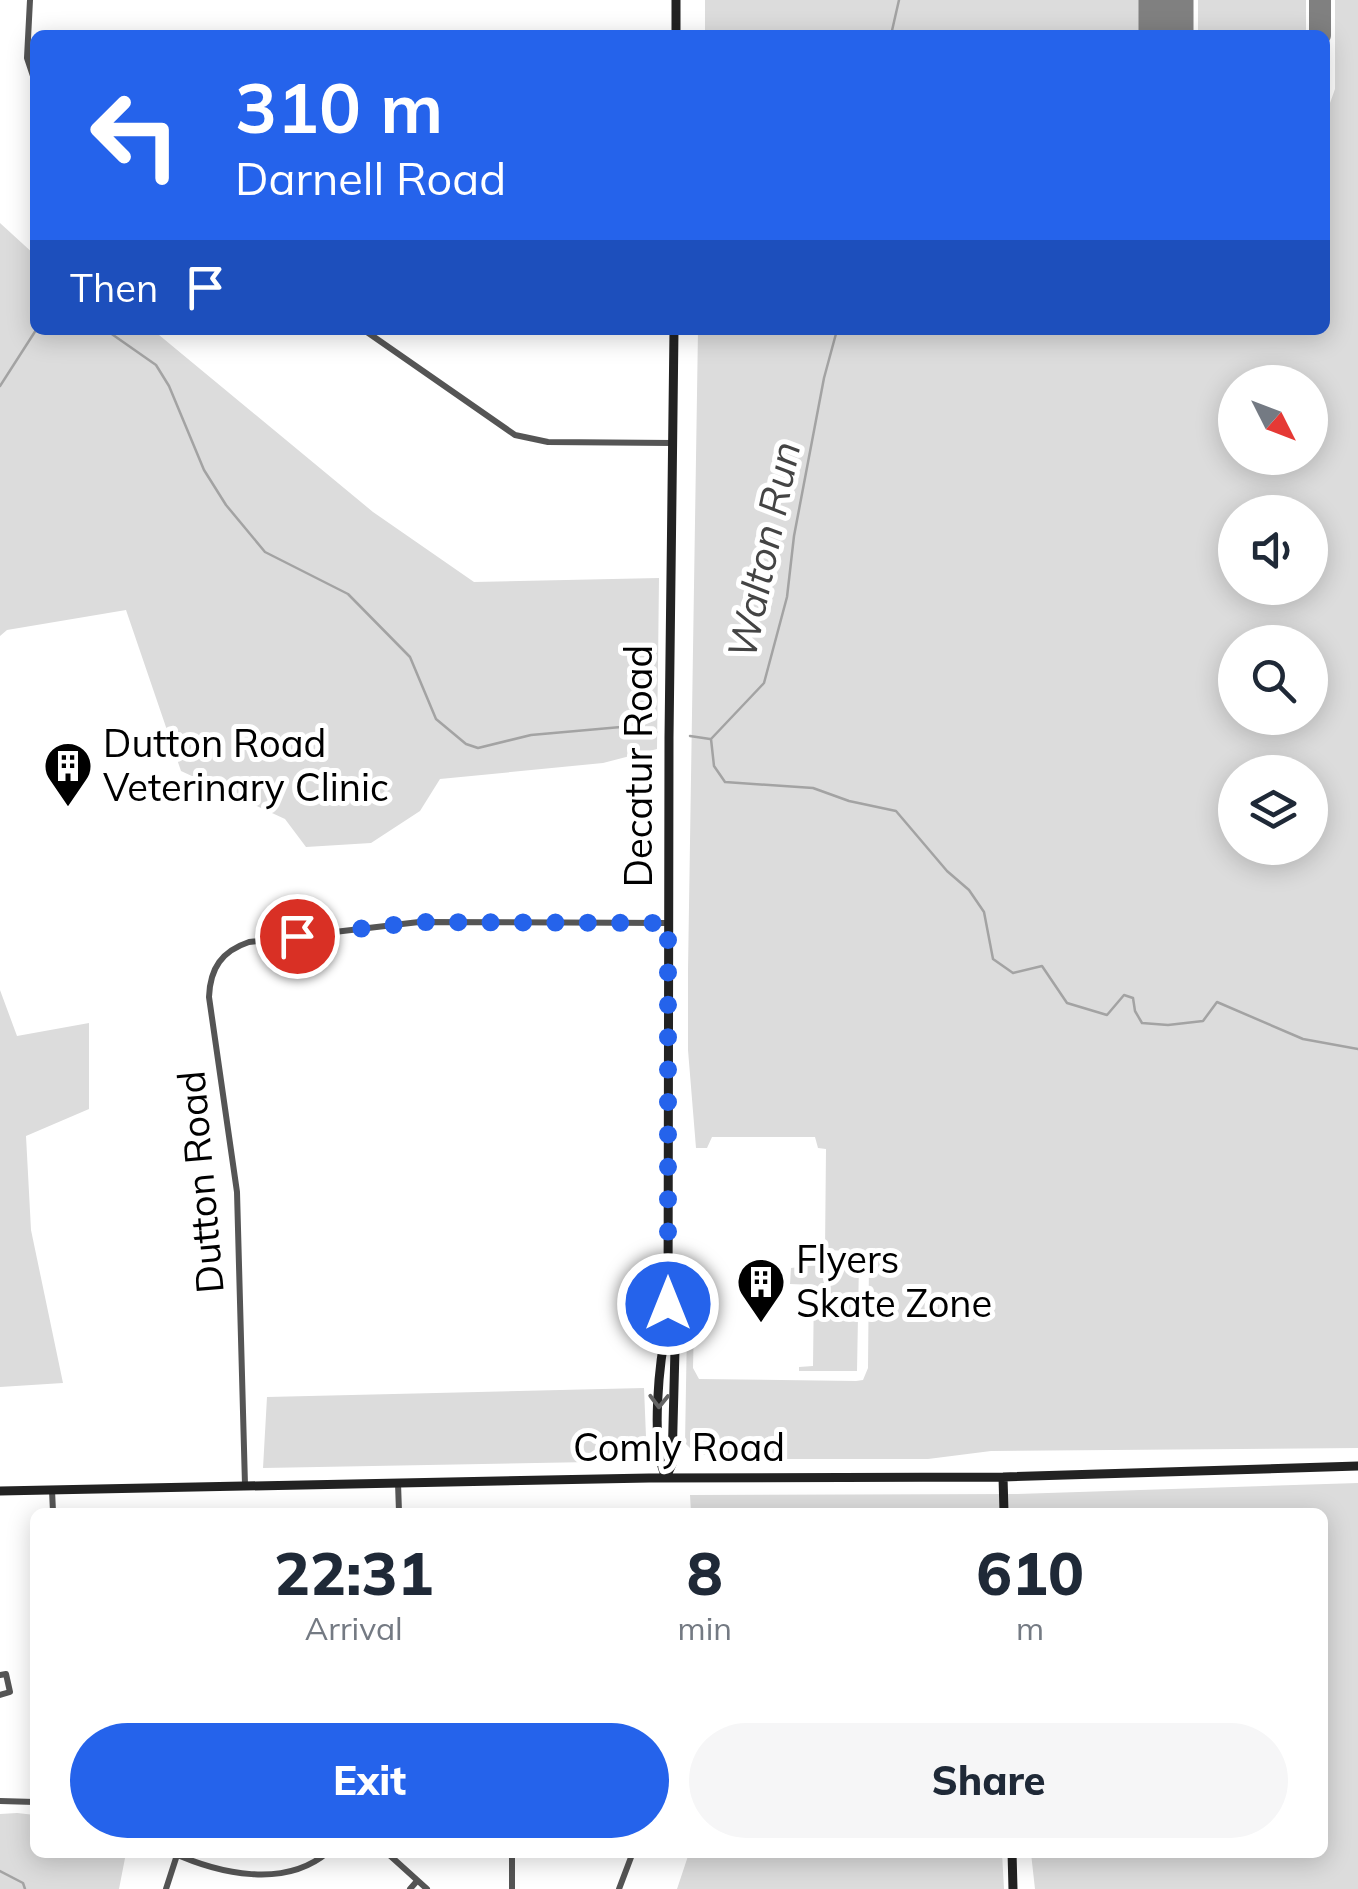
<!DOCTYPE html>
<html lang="en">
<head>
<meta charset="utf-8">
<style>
  :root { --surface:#fff; --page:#f6f6f7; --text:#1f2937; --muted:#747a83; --accent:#2563eb }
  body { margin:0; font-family:Mulish,sans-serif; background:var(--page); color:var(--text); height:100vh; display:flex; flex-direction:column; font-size:38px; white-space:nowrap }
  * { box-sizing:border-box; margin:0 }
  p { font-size:32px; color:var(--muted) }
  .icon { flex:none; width:55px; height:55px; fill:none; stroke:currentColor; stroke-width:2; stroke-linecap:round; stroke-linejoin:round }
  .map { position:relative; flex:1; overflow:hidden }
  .details { position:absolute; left:30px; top:1508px; width:1298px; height:350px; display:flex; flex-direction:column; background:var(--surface); border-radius:15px; box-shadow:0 5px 25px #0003 }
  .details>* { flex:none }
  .hud { position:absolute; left:30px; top:30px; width:1300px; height:305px; border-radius:15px; box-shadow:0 5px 25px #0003; background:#2563eb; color:#fff; overflow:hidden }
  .needle { width:65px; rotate:132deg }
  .controls { position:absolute; left:1218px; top:365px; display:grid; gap:20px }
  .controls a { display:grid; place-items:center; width:110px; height:110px; border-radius:50%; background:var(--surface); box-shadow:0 5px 25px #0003; font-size:50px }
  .pin { position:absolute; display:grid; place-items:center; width:85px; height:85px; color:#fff; margin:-42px; border:5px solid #fff; border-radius:50%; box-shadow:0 2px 10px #0007 }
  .me { position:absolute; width:110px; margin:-55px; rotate:0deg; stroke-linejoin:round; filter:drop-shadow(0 0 8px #0008) }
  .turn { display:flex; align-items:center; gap:35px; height:210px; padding:0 40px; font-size:45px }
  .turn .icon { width:130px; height:130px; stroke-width:2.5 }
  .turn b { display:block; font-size:70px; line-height:85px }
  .then { display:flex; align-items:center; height:95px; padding:0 40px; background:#0003; gap:20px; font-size:38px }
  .eta { display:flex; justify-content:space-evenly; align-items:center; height:170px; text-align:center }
  .eta b { font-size:60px; font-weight:800; line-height:70px }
  .primary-button { display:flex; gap:20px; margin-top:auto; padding:20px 40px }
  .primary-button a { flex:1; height:115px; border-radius:60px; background:var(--accent); color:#fff; font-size:40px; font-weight:800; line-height:115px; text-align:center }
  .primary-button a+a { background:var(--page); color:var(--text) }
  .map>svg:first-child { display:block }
  .green { fill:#dcdcdc; fill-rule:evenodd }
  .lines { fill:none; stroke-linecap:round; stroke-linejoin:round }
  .stream { stroke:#a3a3a3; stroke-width:2.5 }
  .taxiway { stroke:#808080; stroke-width:22 }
  .runway { stroke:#808080; stroke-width:55 }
  .street { stroke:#555; stroke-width:6 }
  .secondary { stroke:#222; stroke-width:9 }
  .oneway { stroke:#646464 }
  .route { stroke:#2563eb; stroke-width:18; stroke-dasharray:0 32.4 }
  .labels { text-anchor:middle; stroke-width:10; stroke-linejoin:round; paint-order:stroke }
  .poi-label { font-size:38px; fill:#000; stroke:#fff; text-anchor:start }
  .street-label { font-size:38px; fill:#000; stroke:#fff }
  .water-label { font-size:40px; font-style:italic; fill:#444; stroke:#fff }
</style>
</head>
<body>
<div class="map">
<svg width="1358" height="1889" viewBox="0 0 1358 1889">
  <rect width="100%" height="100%" fill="#fff"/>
  <path class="green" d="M705,0H1141V35H705Z
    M1198,0H1306V35H1198Z
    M1335,0H1358V1448L991,1451L928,1459H733L695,1453L685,1443L688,1271L695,1274L693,1368L699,1379L856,1381L863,1380L868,1368L869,1261L872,1260L873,1252L825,1250L826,1149L818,1148L815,1137H712L707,1148H696L688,1050V970L698,330H1325V117L1335,89ZM1235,382H1310V458H1235ZM1235,512H1310V588H1235ZM1235,642H1310V718H1235ZM1235,772H1310V848H1235Z
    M0,223L35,255V330H153L373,512L474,582L659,578L657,749L603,763L440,779L420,811L371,843L306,847L285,819L181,771L126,610L7,630L0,636Z
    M0,990L17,1036L89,1023V1109L26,1136L31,1230L63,1383L0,1387Z
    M814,1261L859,1262L857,1371H799V1367L813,1366L814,1285L790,1284L791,1268L814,1265Z
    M644,1388L647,1461L263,1468L267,1397Z
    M1358,1483V1889H1035L1031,1853L1322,1852V1512H691L690,1495L1017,1494Z
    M17,1813L35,1815V1852L126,1853L119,1889H0V1814Z
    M689,1853H1002L1004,1889H677Z"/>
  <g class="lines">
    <path class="stream" d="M891,35L899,0
      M106,330L156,365L169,386L204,470L226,505L265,552L348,594L410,657L436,719L466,744L478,748L531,735L621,727L656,732
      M0,386L36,330
      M690,736L710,739
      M711,739L714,766L725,782L813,788L849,801L896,811L947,871L969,890L984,912L993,959L1013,973L1042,966L1067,1003L1107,1015L1124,995L1133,998L1135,1011L1142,1023L1168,1025L1203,1021L1217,1002L1303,1039L1358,1049
      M711,739L764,683L787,597L794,536L824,378L837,330
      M0,1871L23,1883L25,1889"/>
    <path class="taxiway" d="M1320,35V0"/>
    <path class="runway" d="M1166,35V0"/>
    <path class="street" d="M30,0L27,58L35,82
      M364,330L515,435L548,442L672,443
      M398,1483L399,1512
      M245,1485L237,1192L209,997C210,968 222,951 249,942L419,922L668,923
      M52,1490L53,1512
      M35,1574V1607
      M0,1675L6,1674L10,1692L0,1695
      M0,1801L35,1802
      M171,1852C219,1874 285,1889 328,1852
      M386,1852L427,1889
      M512,1852V1889
      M166,1889L177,1855
      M410,1889L417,1881
      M619,1889L633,1852"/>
    <path class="secondary" d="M676,35V0
      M666,1477C650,1445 659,1359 668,1323L669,738L674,330
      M666,1477L672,1464L675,1349L669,1327
      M1003,1477L1004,1512
      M0,1491L649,1478L1003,1477L1358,1466
      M1012,1852L1013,1889"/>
  </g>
  <defs><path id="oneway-chevron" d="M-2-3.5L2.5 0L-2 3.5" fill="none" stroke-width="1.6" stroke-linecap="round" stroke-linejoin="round" transform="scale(2.5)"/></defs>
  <use class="oneway" href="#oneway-chevron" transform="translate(659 1401) rotate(91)"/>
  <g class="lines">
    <path class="route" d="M297,936L419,922L668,923V1304"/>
  </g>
  <defs>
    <g id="building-pin" transform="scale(2.5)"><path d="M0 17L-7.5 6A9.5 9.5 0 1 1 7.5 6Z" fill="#000" stroke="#fff"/><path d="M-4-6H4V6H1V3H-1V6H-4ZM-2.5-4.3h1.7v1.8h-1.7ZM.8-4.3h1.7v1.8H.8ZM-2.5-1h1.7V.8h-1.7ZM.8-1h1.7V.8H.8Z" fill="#fff"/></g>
  </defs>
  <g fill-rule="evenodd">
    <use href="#building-pin" x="68" y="766"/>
    <use href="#building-pin" x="761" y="1282"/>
  </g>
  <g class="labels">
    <g class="poi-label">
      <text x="103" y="757">Dutton Road<tspan x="103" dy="44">Veterinary Clinic</tspan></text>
      <text x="796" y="1273">Flyers<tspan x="796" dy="44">Skate Zone</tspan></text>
    </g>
    <g class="street-label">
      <text transform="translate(639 766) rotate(-90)" y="13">Decatur Road</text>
      <text transform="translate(201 1182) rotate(-95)" y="13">Dutton Road</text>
      <text x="679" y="1461">Comly Road</text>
    </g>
    <g class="water-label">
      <text transform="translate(764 550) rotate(-78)" y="14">Walton Run</text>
    </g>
  </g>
</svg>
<div class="controls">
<a><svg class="needle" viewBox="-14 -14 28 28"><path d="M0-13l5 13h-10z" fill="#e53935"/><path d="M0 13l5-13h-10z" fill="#747a83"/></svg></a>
<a><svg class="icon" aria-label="sound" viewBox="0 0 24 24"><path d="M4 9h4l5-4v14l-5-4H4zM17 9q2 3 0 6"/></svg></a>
<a><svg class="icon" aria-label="search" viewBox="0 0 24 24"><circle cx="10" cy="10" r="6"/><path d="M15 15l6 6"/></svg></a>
<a><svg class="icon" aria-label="layers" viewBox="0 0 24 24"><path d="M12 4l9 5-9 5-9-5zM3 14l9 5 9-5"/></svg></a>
</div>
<div class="pin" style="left:297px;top:936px;background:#d93025"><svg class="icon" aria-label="arrive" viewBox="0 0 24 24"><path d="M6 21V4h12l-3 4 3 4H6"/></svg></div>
<svg class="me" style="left:668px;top:1304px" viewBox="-20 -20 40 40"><circle r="17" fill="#2563eb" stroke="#fff" stroke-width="3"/><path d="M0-11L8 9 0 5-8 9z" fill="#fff"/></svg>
<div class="hud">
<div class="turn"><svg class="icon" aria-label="left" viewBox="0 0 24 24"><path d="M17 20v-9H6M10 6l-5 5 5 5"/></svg><div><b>310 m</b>Darnell Road</div></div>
<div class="then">Then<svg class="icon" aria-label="arrive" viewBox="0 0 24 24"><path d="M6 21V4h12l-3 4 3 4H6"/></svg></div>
</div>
<section class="details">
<div class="eta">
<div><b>22:31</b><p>Arrival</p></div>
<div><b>8</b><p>min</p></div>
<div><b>610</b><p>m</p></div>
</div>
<div class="primary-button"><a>Exit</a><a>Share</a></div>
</section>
</div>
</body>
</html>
